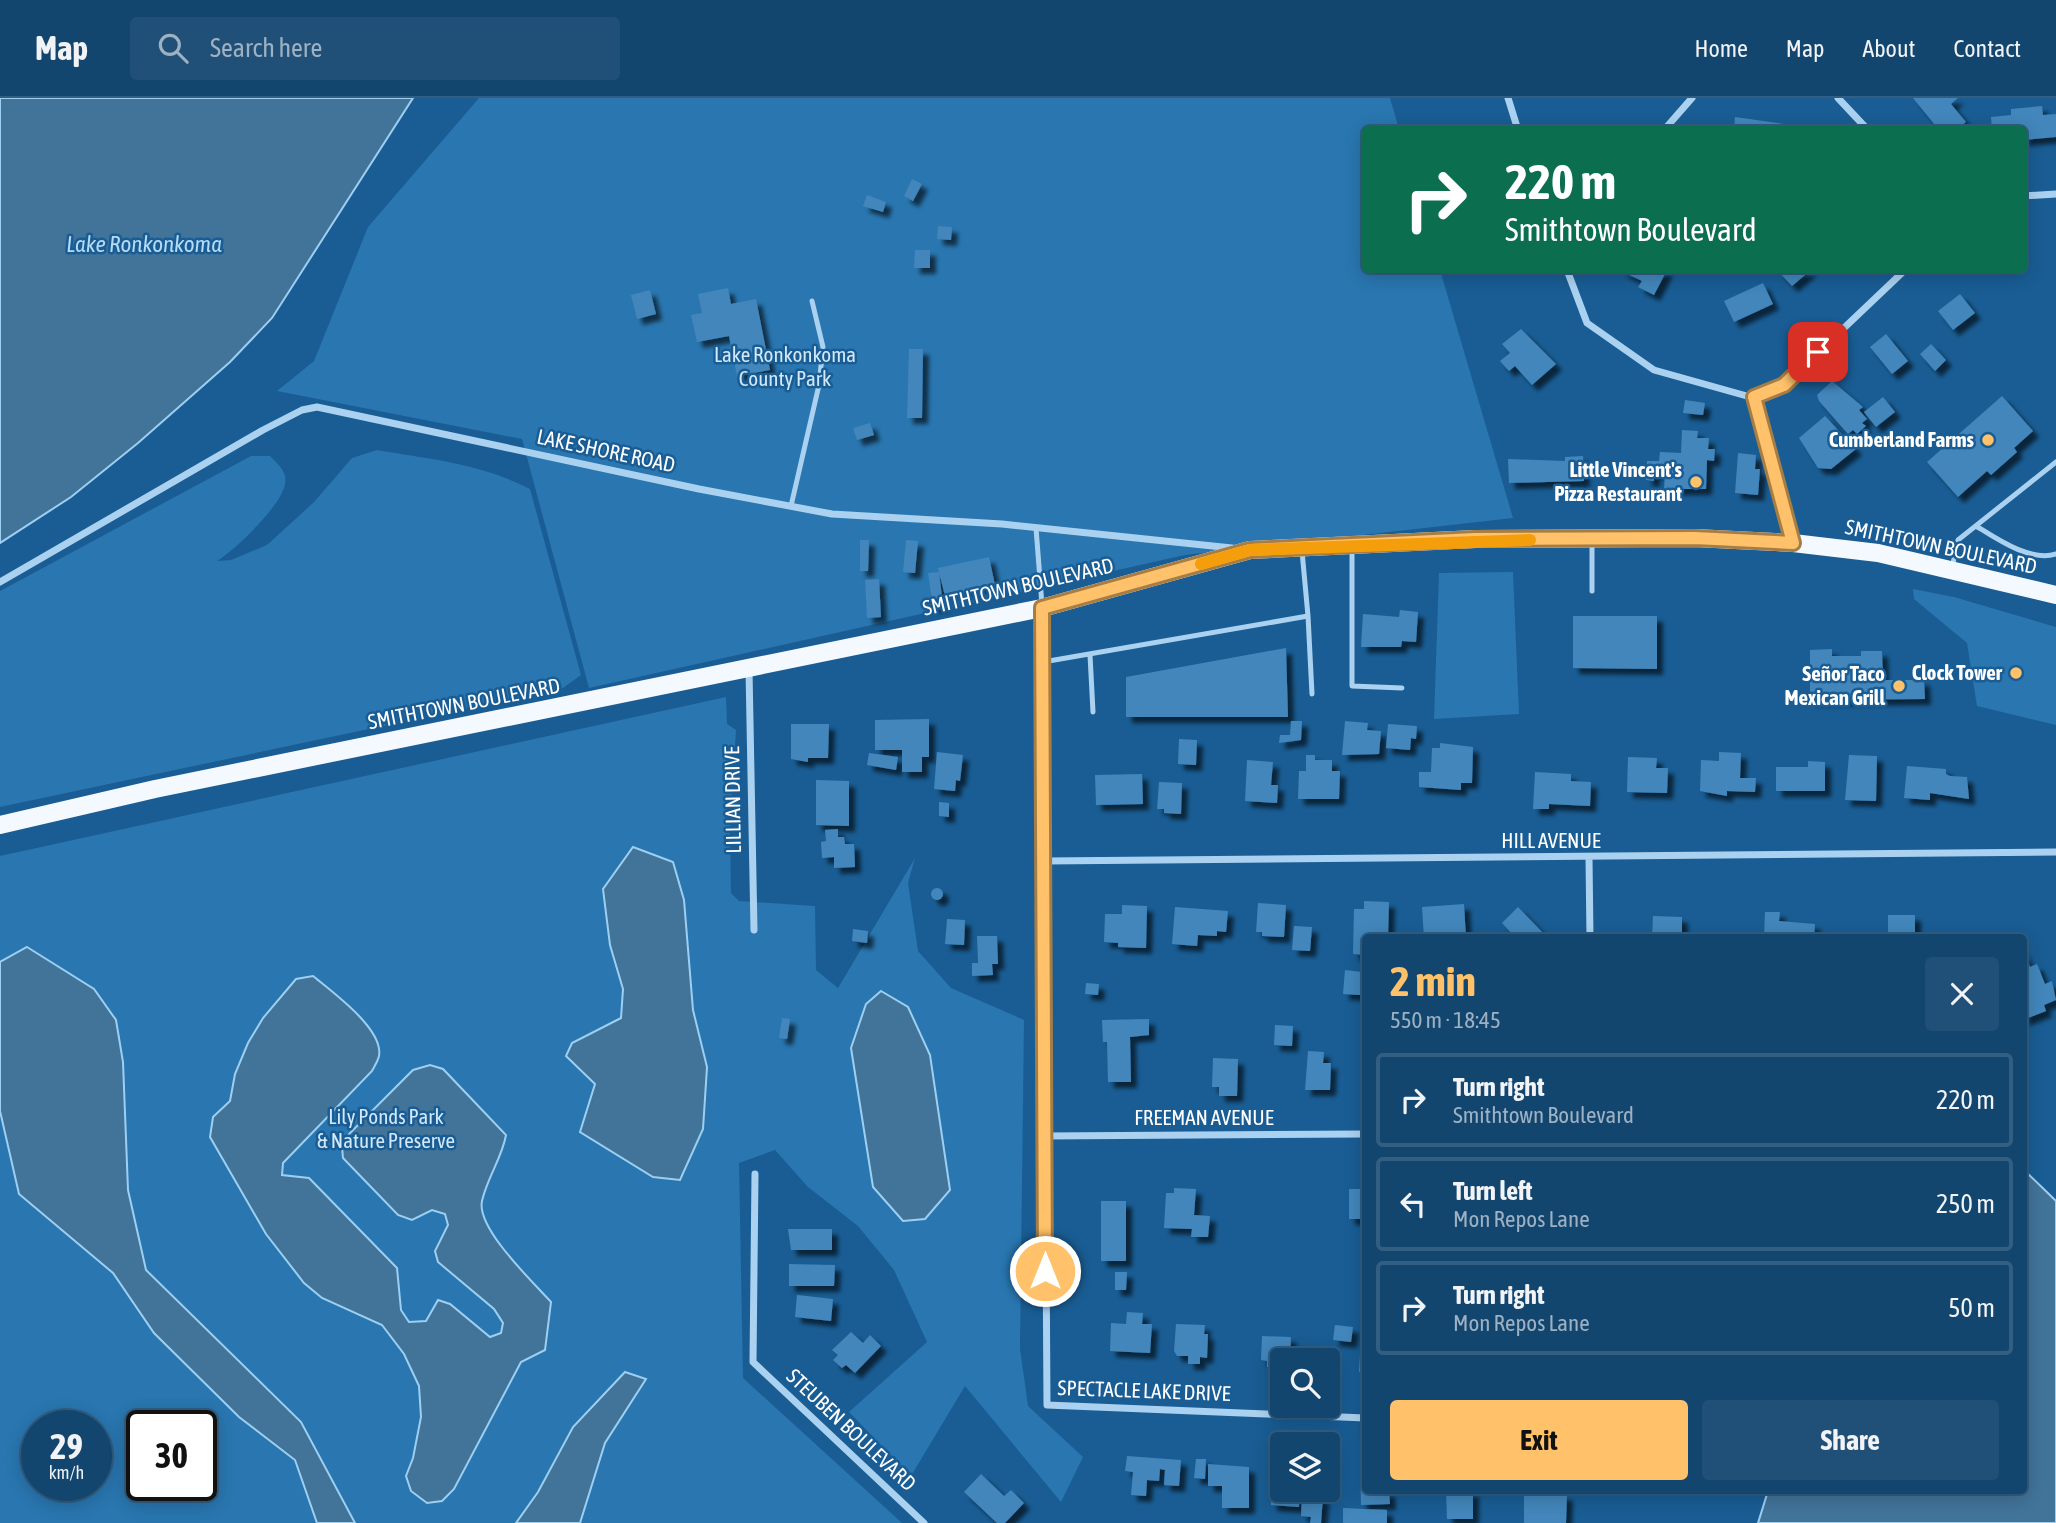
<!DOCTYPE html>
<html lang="en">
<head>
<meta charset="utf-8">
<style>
  :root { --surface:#13466f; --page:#205077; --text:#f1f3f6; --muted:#9db1c3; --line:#325e82; --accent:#ffc169 }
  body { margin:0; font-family:"Asap Condensed",sans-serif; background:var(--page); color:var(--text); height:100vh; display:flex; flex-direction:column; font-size:26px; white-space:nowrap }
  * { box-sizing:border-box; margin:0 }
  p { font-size:23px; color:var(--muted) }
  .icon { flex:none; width:38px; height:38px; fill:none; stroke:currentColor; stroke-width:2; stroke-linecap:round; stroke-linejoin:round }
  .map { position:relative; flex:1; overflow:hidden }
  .side { position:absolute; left:1362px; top:836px; width:665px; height:560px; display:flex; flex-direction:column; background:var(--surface); border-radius:7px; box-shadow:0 4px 18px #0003,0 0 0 2px var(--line) }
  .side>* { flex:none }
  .guide { position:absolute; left:1362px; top:28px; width:665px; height:147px; border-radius:7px; box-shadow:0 4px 18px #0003,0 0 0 2px var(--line); background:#0b6e4f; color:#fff; overflow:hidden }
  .fabs { position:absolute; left:1270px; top:1250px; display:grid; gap:14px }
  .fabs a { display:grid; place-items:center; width:70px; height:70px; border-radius:7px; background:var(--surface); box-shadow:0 4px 18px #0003,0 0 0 2px var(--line); font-size:35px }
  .speed { position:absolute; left:21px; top:1312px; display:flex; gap:14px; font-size:35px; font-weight:700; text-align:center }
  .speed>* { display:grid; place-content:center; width:91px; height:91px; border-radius:50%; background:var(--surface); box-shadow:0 4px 18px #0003,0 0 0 2px var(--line); line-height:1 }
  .speed small { font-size:18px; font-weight:400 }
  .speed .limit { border:4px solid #111; border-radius:10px; background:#fff; color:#111 }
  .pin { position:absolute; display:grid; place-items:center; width:60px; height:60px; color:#fff; margin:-30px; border-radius:14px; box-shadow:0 4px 10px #0006 }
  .me { position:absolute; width:77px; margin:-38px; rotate:0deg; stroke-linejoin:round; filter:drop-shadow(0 0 5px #0008) }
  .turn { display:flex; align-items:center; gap:24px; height:147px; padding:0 28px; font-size:32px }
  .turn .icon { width:91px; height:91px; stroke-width:2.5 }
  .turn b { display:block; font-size:49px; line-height:60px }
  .round { display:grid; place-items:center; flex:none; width:74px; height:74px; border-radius:7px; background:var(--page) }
  .summary { display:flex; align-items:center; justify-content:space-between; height:119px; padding:0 28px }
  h1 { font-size:42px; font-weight:700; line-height:52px; color:var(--accent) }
  .primary-button { display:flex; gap:14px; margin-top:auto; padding:14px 28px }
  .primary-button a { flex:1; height:80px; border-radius:7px; background:var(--accent); color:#111; font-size:28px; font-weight:700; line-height:80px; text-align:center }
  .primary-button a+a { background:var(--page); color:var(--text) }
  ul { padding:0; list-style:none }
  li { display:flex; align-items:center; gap:21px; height:94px; margin:0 14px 10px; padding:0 14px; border:4px solid var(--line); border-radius:7px }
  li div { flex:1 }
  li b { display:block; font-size:26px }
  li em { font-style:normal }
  header { display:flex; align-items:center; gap:42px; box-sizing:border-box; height:98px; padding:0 35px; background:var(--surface); border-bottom:2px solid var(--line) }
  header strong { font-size:33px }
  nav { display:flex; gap:38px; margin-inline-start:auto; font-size:24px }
  .search { width:490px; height:63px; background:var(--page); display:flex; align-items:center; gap:18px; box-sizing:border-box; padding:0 24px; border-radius:7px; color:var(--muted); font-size:26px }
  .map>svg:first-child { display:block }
  .green { fill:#2976b0; fill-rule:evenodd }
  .water { fill:#427399; stroke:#9dcff2; stroke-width:2 }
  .building { fill:#4286bb; filter:url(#shadow) }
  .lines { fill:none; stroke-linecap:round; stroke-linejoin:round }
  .lane { stroke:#aad2f0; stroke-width:5 }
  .street { stroke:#aad2f0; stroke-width:7 }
  .primary { stroke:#f3f9ff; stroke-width:18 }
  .route-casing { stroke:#a67d44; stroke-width:18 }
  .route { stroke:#ffc169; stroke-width:12 }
  .slow { stroke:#f59e0b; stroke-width:12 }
  .poi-dot { fill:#ffc169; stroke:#195d94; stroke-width:2.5 }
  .labels { text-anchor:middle; stroke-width:5; stroke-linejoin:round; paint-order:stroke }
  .park-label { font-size:21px; fill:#d1e9fb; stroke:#195d94 }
  .poi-label { font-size:21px; font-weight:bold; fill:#fff; stroke:#195d94; text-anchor:end }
  .street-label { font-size:21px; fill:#fff; stroke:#195d94 }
  .water-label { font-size:23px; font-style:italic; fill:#b6dbf7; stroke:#195d94 }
</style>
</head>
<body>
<header>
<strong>Map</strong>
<div class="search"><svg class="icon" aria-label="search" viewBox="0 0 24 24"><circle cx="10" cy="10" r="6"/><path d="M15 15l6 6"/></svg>Search here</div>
<nav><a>Home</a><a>Map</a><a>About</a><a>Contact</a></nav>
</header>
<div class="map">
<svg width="2056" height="1425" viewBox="0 0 2056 1425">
  <defs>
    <filter id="shadow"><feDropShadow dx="6" dy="6" stdDeviation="2" flood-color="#0009"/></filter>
  </defs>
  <rect width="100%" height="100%" fill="#195d94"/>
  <path class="green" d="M479,0H1390L1399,31L1365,32V172H1440L1513,420L1185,457L589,590L522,341L277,293L314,263L368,129Z
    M377,352C430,361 482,366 530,391L581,577L563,590L0,709V493L251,358H270C277,365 288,374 285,386C282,407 235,452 217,463L231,462L267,447L314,404L352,360Z
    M1513,474L1519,616L1434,621L1439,475Z
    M1913,491L1954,499L2056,529V627L1977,608L1967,545L1914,501Z
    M726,599L727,626L736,632L730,732L731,795L739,803L815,808L816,872L838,890L915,760L908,785L918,853L951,890L1024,922L1020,1251L1028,1308L1083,1359L1061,1404L965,1288L911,1378L849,1314L927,1244L894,1172L858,1128L808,1089L775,1052L739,1065L743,1280L902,1425H0V758ZM866,1040L903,1123L873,1089ZM37,1328H96V1388H37ZM142,1328H201V1388H142Z"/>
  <path class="water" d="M0,0H413L272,220L230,264L138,345L71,399L0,445Z
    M633,749L673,764L684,802L693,912L707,969L703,1031L680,1082L653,1079L580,1034L595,986L566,958L572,945L621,920L623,891L610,847L603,791Z
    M27,849L94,891L116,922L123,964L128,1092L146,1172L301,1324L355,1425H317L295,1362L239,1319L154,1235L113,1175L19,1096L0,1013V864Z
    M313,878C331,893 384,931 379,958C378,963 374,969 372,973L283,1065L282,1077L309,1080L397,1170L401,1212L409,1224L426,1223L438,1202L450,1206L490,1239L501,1235L503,1225L494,1211L438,1164L435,1153L448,1127L445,1116L432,1112L412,1122L398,1117L343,1060L342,1049L349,1036L413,972L430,967L443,971L506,1037C502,1060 487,1080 482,1103C476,1130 533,1184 551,1204L545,1252L521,1264L454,1391L442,1403L427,1405L411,1393L406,1378L413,1360L421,1319L419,1288L404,1256L382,1227L322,1200L304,1185L266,1136L210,1039L213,1019L230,1003L235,976L248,945L263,920L296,881Z
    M881,893L908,909L930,957L950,1092L925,1121L903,1123L873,1089L851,950L866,906Z
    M2023,1071L2056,1103V1425H1758L1768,1393H2023Z
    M625,1274L646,1281L605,1345L580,1425H516L538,1394L573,1329Z"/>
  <path class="building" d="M1913,0H1958L1951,6L1966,24L1956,32H1939Z
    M2042,8L2043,17L2056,16V39L2023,42V32H1992L1991,19L2011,17V11Z
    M1735,19L1784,26L1783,32H1734Z
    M912,81L922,86L913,103L904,98Z
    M867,97L886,104L883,114L863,108Z
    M938,128L952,129L951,142L937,141Z
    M915,152H930V170H914Z
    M1619,172H1667L1654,197L1638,189L1642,183Z
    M1777,172H1811L1792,188Z
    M1763,185L1773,206L1734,224L1724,203Z
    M728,190L731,206L756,201L770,272L737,278L729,238L697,244L691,217L702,215L698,196Z
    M650,192L656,216L637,221L631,197Z
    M1960,196L1975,215L1953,232L1938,213Z
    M1521,231L1556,266L1532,287L1515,268L1509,273L1500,263L1510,255L1502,246Z
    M1886,236L1908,263L1892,276L1870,249Z
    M1931,246L1946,262L1935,273L1920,256Z
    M909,251H923L922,320H907Z
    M1832,283L1863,309L1859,312L1867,321L1862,325L1866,328L1857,336L1853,332L1848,336L1819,303L1817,297Z
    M2002,298L2033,333L2014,350L2017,354L1991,377L1987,373L1958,399L1927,364Z
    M1883,299L1895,314L1876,329L1864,314Z
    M1685,302L1705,305L1703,317L1683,315Z
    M1825,318L1856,351L1831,371L1818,370L1799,340Z
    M870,325L874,337L857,342L853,330Z
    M1682,332L1698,333L1697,340H1709L1708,351H1715L1714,363L1707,362L1706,391H1664L1665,375H1654V383L1646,382L1647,363H1659L1660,354L1681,355Z
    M1738,355L1756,357L1755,371H1760L1758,397L1735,395Z
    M1583,358L1584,383L1509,385L1508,361L1565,363V359Z
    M860,442H869L868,473H860Z
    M906,442L918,443L915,475L903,474Z
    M989,459L995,487L945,498L938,470Z
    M939,474L943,507L933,509L928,475Z
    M879,481L881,519L867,520L865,482Z
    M1400,512L1418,514L1416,544L1402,543L1401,549H1361L1363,516L1399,519Z
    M1573,518H1657V571L1573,570Z
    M1286,550L1288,619H1126V579Z
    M1832,551V558H1861V553H1882L1883,582H1924L1925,601L1810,602V552Z
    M929,621V659H922V674H902V652H875V622Z
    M1291,623H1302L1301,642L1279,645L1280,637H1290Z
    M1345,623L1368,625L1367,632L1381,633L1379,656L1342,657Z
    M791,626H829L828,660H808V664L791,661Z
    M1388,626L1417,628L1416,641L1411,640L1410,652L1386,650Z
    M1179,641L1197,642L1196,667L1178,666Z
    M1440,645L1473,649L1472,685H1461V692L1419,689V674H1431L1432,650H1440Z
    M937,654L963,657L960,683L956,682L955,693L934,691Z
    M1719,654L1741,655L1740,680H1756L1755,694L1727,693V698L1700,693L1701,662L1719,663Z
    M869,655L898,659L896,672L867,667Z
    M1306,657H1315V662H1332V673H1340L1339,701H1298L1299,673H1306Z
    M1849,657L1877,658L1876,703L1845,702Z
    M1628,659L1657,660L1656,670H1668L1667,695L1627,694Z
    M1247,662L1273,664L1271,687H1278L1277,705L1245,703Z
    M1808,663L1825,664V693H1776V669H1808Z
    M1907,668L1946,671V676L1950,678L1967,679L1969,701L1930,695V702L1904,700Z
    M1535,674L1571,676V683L1591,684L1590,708L1549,706V711H1533Z
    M1142,676L1143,706L1096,707L1095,677Z
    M816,682L849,683V728L816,727Z
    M1159,684L1182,685L1181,716L1164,715V711H1157Z
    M939,704L949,705V719L939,718Z
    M838,731V739H844L845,746H854L855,769L834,770V759L822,760L821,744L826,743L825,732Z
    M931 796a6 6 0 1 1 12 0a6 6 0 1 1-12 0Z
    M1364,803L1389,804L1388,839L1365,840V857L1353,856L1354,811H1364Z
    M1258,805L1286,807L1284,839L1262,838V834H1256Z
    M1464,806L1466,840H1424L1422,809Z
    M1122,807L1147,808L1146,850L1118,849V845L1104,844L1105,816H1122Z
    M1175,809L1228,813L1226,834L1217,833V838L1198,837L1197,848L1172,846Z
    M1518,809L1546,838L1543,840H1512L1514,838L1502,825Z
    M1765,814H1780L1779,823L1815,826L1814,840H1764Z
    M1888,817H1915V840H1856V836H1888Z
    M1653,818L1682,819V837L1693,840H1652Z
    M947,821L965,822L964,847L945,846Z
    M1294,828L1312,829L1310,853L1292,852Z
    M853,831L868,833L867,845L852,843Z
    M977,838H997L998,866H992L993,877L972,878V865H978Z
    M2023,852L2030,869L2037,866L2045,886L2052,883L2056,902L2044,907L2046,913L2023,922Z
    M1345,872L1362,874L1360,897L1343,896Z
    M1086,885L1099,886L1098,897L1085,896Z
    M782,920L790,921L787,941L779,940Z
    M1149,921V937L1130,939L1131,984H1108L1107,944H1103L1102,922Z
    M1275,927L1293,928L1292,948L1274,947Z
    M1308,953L1324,954L1323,965H1331L1330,992H1305Z
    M1213,960L1238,961L1237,998H1219V989H1212Z
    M1174,1090L1196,1091L1194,1117L1210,1118L1208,1139H1191L1192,1131L1164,1130L1166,1095H1174Z
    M1349,1091H1365V1121H1349Z
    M1101,1103H1126V1163H1101Z
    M788,1131H832V1152H791Z
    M789,1166L835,1167L834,1188H789Z
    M1115,1174H1127L1126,1192H1115Z
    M797,1197L833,1201L831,1223L795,1219Z
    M1127,1214L1143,1215L1142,1226H1152L1150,1255L1110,1253L1111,1225L1126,1226Z
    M1176,1226L1205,1227L1204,1236H1208L1207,1260L1200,1259V1266H1188V1258H1177L1174,1253Z
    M1335,1227L1353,1229L1351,1244L1333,1242Z
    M851,1234L863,1245L870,1237L881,1248L855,1275L846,1267L842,1270L833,1262L838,1257L832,1252Z
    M1262,1238L1291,1239L1290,1262H1281L1280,1269H1267V1263L1261,1262Z
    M1361,1238H1365V1275L1359,1274Z
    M1127,1358L1181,1362L1179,1388L1164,1387L1165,1372L1160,1371L1159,1383L1147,1382L1146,1398L1131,1397L1133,1374L1125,1373Z
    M1196,1361H1206L1205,1381L1194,1380Z
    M1360,1363H1365V1393H1389L1390,1406L1361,1407Z
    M1273,1364H1283V1391H1300L1299,1409L1271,1407Z
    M1208,1366L1249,1369V1410H1222V1388H1208Z
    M981,1376L1004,1398L1011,1392L1024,1405L1005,1425H997L964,1394Z
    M1446,1393H1473V1421H1447Z
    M1524,1393L1567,1397L1566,1425H1524Z
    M1302,1397L1323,1399L1321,1425H1310L1311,1419L1301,1418Z
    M1343,1410L1387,1412V1425H1343Z"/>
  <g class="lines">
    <path class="lane" d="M791,408L819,287L823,249L812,203
      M1976,428C1997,441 2030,464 2056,456
      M1036,430L1042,507
      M1592,445V493
      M1352,449V588L1402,590
      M1952,470L1958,442L2056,364
      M1308,518L1312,596
      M1090,557L1093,614
      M1043,564L1308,518L1302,453"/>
    <path class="street" d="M1508,0L1518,32
      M1838,0L1868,32
      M1664,32L1692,0
      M2023,98L2056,96
      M1567,172L1587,225L1654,272L1754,300
      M1754,300L1784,287L1905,172
      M1754,300L1793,445
      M0,484L263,332L302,312L317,309L699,391L832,416L1002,426L1232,450
      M1042,510L1047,1307L1365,1320
      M749,572L754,832
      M1589,760L1590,840
      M1045,763L2056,754
      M1044,1038L1365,1036
      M755,1076L753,1264L924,1425"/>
    <path class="primary" d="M0,727L155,691L1042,510L1250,452L1475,441L1695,440L1793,445L1878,455L2056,497"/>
  </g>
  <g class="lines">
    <g class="route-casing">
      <path id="route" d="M1045,1173L1042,510L1250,452L1475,441L1695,440L1793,445L1754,299L1784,287L1818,254"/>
    </g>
    <use href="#route" class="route"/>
    <path class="slow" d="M1201,466L1250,452L1530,442"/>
  </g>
  <g class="poi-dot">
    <circle cx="1988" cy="342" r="7"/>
    <circle cx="1696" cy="384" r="7"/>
    <circle cx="2016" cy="575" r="7"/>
    <circle cx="1899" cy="588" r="7"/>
  </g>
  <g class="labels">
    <g class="park-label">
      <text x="785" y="264">Lake Ronkonkoma<tspan x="785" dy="24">County Park</tspan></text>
      <text x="386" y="1026">Lily Ponds Park<tspan x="386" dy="24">&amp; Nature Preserve</tspan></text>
    </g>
    <g class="poi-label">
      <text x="1974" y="349">Cumberland Farms</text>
      <text x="1682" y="379">Little Vincent's<tspan x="1682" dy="24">Pizza Restaurant</tspan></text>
      <text x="2002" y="582">Clock Tower</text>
      <text x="1885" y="583">Señor Taco<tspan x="1885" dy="24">Mexican Grill</tspan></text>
    </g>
    <g class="street-label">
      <text transform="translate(606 353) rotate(12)" y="7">LAKE SHORE ROAD</text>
      <text transform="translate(1941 449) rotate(12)" y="7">SMITHTOWN BOULEVARD</text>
      <text transform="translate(1018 489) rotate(-13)" y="7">SMITHTOWN BOULEVARD</text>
      <text transform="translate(464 606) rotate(-11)" y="7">SMITHTOWN BOULEVARD</text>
      <text transform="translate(733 702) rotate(-91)" y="7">LILLIAN DRIVE</text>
      <text x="1551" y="750">HILL AVENUE</text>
      <text x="1204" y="1027">FREEMAN AVENUE</text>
      <text transform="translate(1144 1293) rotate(2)" y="7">SPECTACLE LAKE DRIVE</text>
      <text transform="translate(851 1332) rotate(43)" y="7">STEUBEN BOULEVARD</text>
    </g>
    <g class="water-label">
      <text x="144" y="154">Lake Ronkonkoma</text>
    </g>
  </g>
</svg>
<div class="fabs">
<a><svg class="icon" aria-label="search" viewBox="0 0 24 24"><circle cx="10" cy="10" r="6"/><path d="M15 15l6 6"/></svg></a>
<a><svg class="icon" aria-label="layers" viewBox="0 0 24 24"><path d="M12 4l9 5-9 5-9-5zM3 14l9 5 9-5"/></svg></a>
</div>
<div class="speed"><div>29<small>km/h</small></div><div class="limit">30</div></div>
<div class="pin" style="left:1818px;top:254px;background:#d93025"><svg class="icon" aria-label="arrive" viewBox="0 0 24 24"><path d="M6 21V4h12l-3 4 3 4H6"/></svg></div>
<svg class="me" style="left:1045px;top:1173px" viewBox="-20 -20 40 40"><circle r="17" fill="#ffc169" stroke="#fff" stroke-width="3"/><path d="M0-11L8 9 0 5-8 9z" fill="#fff"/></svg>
<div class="guide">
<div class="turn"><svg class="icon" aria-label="right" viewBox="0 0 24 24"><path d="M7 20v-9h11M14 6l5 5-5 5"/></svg><div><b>220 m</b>Smithtown Boulevard</div></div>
</div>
<section class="side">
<div class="summary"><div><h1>2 min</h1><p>550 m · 18:45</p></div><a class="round"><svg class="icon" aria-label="close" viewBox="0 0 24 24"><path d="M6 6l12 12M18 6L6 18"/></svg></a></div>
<ul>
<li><svg class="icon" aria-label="right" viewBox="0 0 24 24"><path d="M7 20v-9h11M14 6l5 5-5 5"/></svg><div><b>Turn right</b><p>Smithtown Boulevard</p></div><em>220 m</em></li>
<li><svg class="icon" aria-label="left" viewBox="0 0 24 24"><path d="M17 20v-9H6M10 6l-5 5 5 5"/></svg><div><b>Turn left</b><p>Mon Repos Lane</p></div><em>250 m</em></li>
<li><svg class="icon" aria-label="right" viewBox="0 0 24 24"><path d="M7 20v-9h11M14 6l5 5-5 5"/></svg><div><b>Turn right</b><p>Mon Repos Lane</p></div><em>50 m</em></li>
</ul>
<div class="primary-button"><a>Exit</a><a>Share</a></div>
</section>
</div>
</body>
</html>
